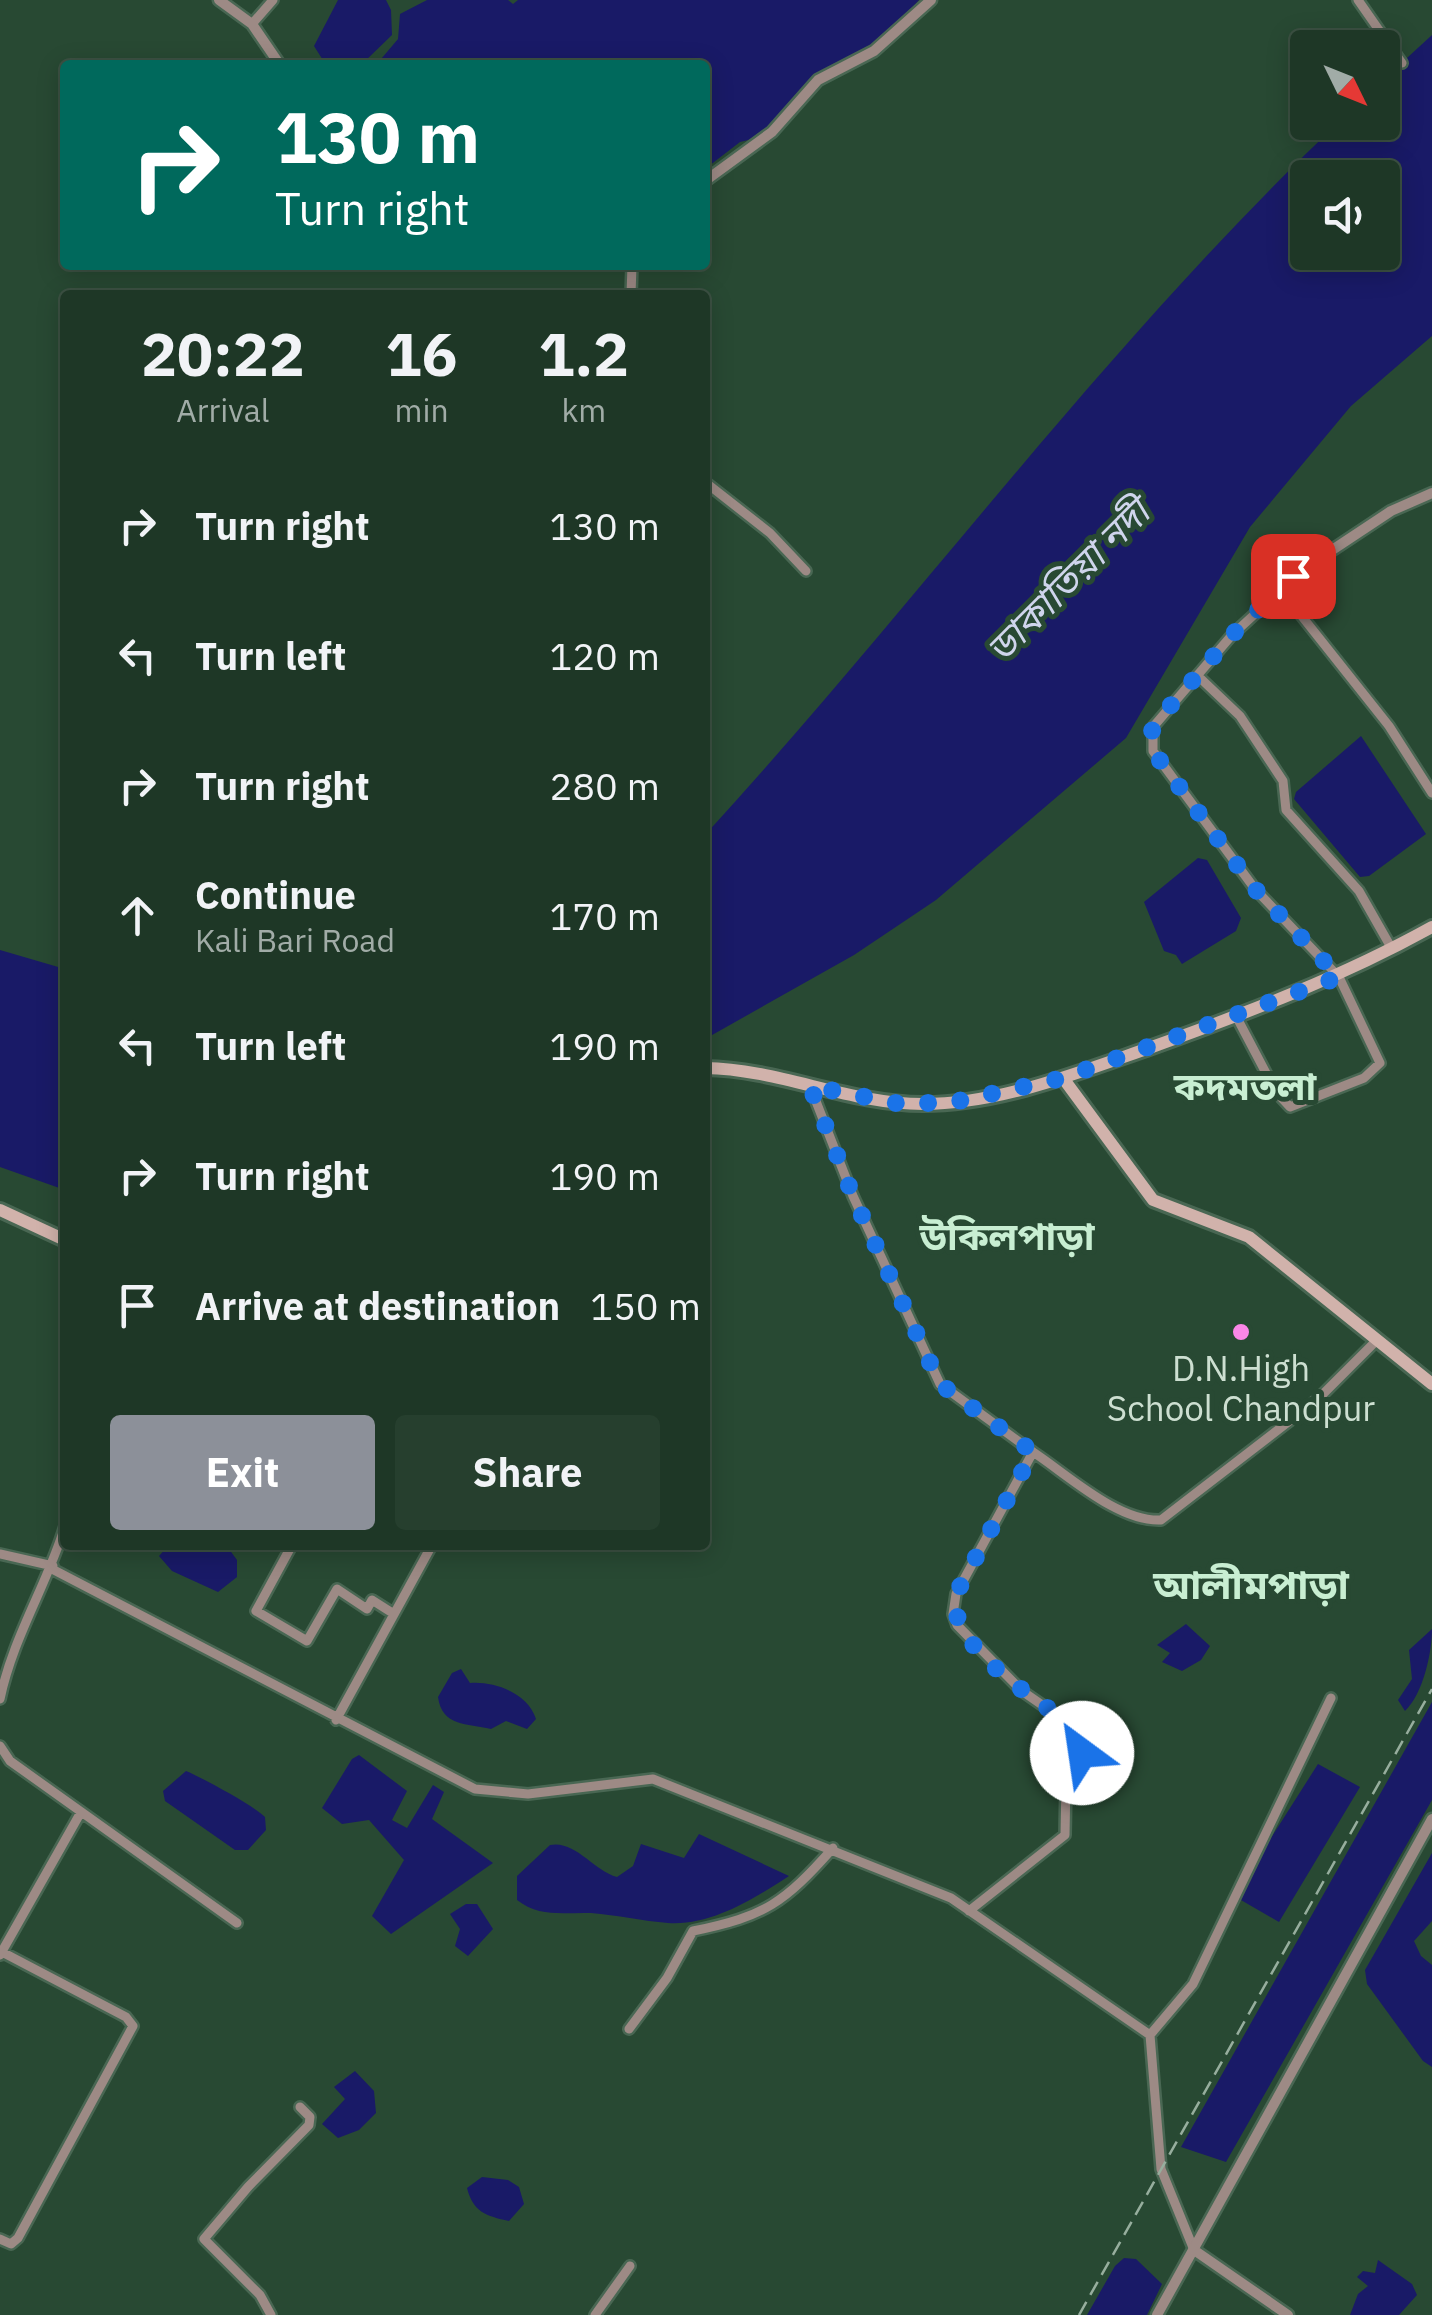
<!DOCTYPE html>
<html lang="en">
<head>
<meta charset="utf-8">
<style>
  :root { --surface:#1e3726; --page:#263f2e; --text:#f1f3f6; --muted:#a1aca7; --line:#3c5143; --accent:#8c9099 }
  body { margin:0; font-family:"IBM Plex Sans","Noto Sans Bengali",sans-serif; background:var(--page); color:var(--text); height:100vh; display:flex; flex-direction:column; font-size:38px; white-space:nowrap }
  * { box-sizing:border-box; margin:0 }
  p { font-size:32px; color:var(--muted) }
  .icon { flex:none; width:55px; height:55px; fill:none; stroke:currentColor; stroke-width:2; stroke-linecap:round; stroke-linejoin:round }
  .map { position:relative; flex:1; overflow:hidden }
  .side { position:absolute; left:60px; top:290px; width:650px; height:1260px; display:flex; flex-direction:column; background:var(--surface); border-radius:10px; box-shadow:0 5px 25px #0003,0 0 0 2px var(--line) }
  .side>* { flex:none }
  .top-card { position:absolute; left:60px; top:60px; width:650px; height:210px; border-radius:10px; box-shadow:0 5px 25px #0003,0 0 0 2px var(--line); background:#00695c; color:#fff; overflow:hidden }
  .needle { width:65px; rotate:133deg }
  .tools { position:absolute; left:1290px; top:30px; display:grid; gap:20px }
  .tools a { display:grid; place-items:center; width:110px; height:110px; border-radius:10px; background:var(--surface); box-shadow:0 5px 25px #0003,0 0 0 2px var(--line); font-size:50px }
  .pin { position:absolute; display:grid; place-items:center; width:85px; height:85px; color:#fff; margin:-42px; border-radius:20px; box-shadow:0 5px 15px #0006 }
  .me { position:absolute; width:110px; margin:-55px; rotate:329deg; stroke-linejoin:round; filter:drop-shadow(0 0 8px #0008) }
  .turn { display:flex; align-items:center; gap:35px; height:210px; padding:0 50px; font-size:45px }
  .turn .icon { width:130px; height:130px; stroke-width:2.5 }
  .turn b { display:block; font-size:70px; line-height:85px }
  .eta { display:flex; justify-content:space-evenly; align-items:center; height:170px; text-align:center }
  .eta b { font-size:60px; font-weight:700; line-height:70px }
  .action { display:flex; gap:20px; margin-top:auto; padding:20px 50px }
  .action a { flex:1; height:115px; border-radius:10px; background:var(--accent); color:#fff; font-size:40px; font-weight:700; line-height:115px; text-align:center }
  .action a+a { background:var(--page); color:var(--text) }
  ul { padding:0; list-style:none }
  li { display:flex; align-items:center; gap:30px; height:130px; padding:0 50px }
  li div { flex:1 }
  li b { display:block; font-size:38px }
  li em { font-style:normal }
  .map>svg:first-child { display:block }
  .water { fill:#191a67; fill-rule:evenodd }
  .lines { fill:none; stroke-linecap:round; stroke-linejoin:round }
  .minor-casing { stroke:#496753; stroke-width:14 }
  .tertiary-casing { stroke:#496753; stroke-width:15 }
  .secondary-casing { stroke:#496753; stroke-width:18 }
  .minor { stroke:#9d8a85; stroke-width:9 }
  .tertiary { stroke:#9d8a85; stroke-width:10 }
  .secondary { stroke:#d1b2ab; stroke-width:12 }
  .rail { stroke:#97ae9e; stroke-width:2.5; stroke-dasharray:15 8; stroke-linecap:butt }
  .route { stroke:#1a73e8; stroke-width:18; stroke-dasharray:0 32.4 }
  .poi-dot { fill:#fa87e7; stroke:#284933; stroke-width:4 }
  .labels { text-anchor:middle; stroke-width:10; stroke-linejoin:round; paint-order:stroke }
  .poi-label { font-size:35px; fill:#cddfd1; stroke:#284933 }
  .water-label { font-size:38px; font-style:italic; fill:#cfd5ec; stroke:#284933 }
  .neighbourhood-label { font-size:38px; font-weight:bold; fill:#c8eed2; stroke:#284933 }
  .quarter-label { font-size:40px; font-weight:bold; fill:#c8eed2; stroke:#284933 }
</style>
</head>
<body>
<div class="map">
<svg width="1432" height="2315" viewBox="0 0 1432 2315">
  <rect width="100%" height="100%" fill="#284933"/>
  <path class="water" d="M338,0H386L391,10L392,35L361,65H326L314,46Z
    M427,0H508L513,4L518,0H919L874,51L813,81L773,134L740,142L705,169V65H376L398,39L400,14Z
    M1432,35V336L1351,406L1250,527L1126,738L936,900L854,955L705,1039V835C919,601 1108,341 1338,123L1382,122L1383,80ZM1308,178H1382V252H1308Z
    M1361,736L1426,834L1369,876L1360,877L1294,799L1296,792Z
    M1198,858L1207,860L1241,918L1236,931L1182,964L1176,955L1164,951L1144,902Z
    M0,950L65,969V1190L0,1167Z
    M169,1545H226L237,1560V1577L218,1592L172,1571L159,1556Z
    M1186,1624L1210,1646L1201,1660L1182,1671L1162,1662L1170,1653L1157,1645Z
    M1432,1629C1432,1653 1423,1694 1405,1711L1398,1700L1412,1679L1409,1650Z
    M461,1669L470,1683C494,1681 528,1693 536,1719L527,1729L506,1721L491,1729C467,1723 442,1727 438,1697L452,1673Z
    M1432,1702V1800L1226,2162L1181,2147Z
    M359,1755L407,1791L392,1820L407,1828L433,1785L444,1792L432,1819L493,1863L391,1934L372,1916L404,1860L369,1820L342,1824L322,1808L352,1759Z
    M1318,1764L1360,1787L1279,1922L1234,1896Z
    M186,1771C203,1778 254,1806 265,1817L266,1830L248,1850H235L165,1801L163,1791Z
    M699,1834L789,1876C755,1898 712,1926 668,1923C643,1921 617,1915 591,1913C564,1912 540,1918 517,1900V1876L550,1845C575,1840 593,1870 617,1877L633,1866L641,1844L684,1858Z
    M1432,1853V1921L1414,1941L1421,1956L1432,1965V2067L1423,2061L1367,1984L1365,1970Z
    M466,1904H477L493,1929L468,1956L455,1946L460,1929L450,1914Z
    M355,2071L374,2091L376,2113L359,2130L338,2138L322,2124L345,2099L334,2087Z
    M482,2177L508,2180L519,2187L524,2204L509,2221C486,2216 473,2212 467,2188Z
    M1124,2258L1136,2259L1162,2284L1147,2315H1087L1115,2266Z
    M1378,2260L1412,2284L1417,2295L1399,2315H1350L1358,2294L1368,2286L1357,2277L1363,2271L1375,2273Z"/>
  <g class="lines">
    <g class="minor-casing">
      <path id="minor" d="M1358,0L1402,63
        M252,24L273,0
        M631,295L632,265
        M705,482L770,533L806,571
        M1199,677L1240,716L1283,781L1286,810L1359,891L1392,949
        M1236,1016L1276,1092L1290,1107L1364,1078L1380,1063L1339,977L1255,889L1153,751V727L1232,635L1281,590L1389,726L1432,793
        M810,1086L853,1196L940,1384L1033,1452L956,1594L953,1614L957,1625L1022,1691L1081,1732L1085,1746L1066,1781L1065,1835L969,1911
        M1033,1452C1068,1475 1118,1522 1161,1520L1318,1399L1376,1341
        M292,1545L256,1611L307,1641L337,1589L367,1609L372,1600L394,1614
        M0,1554L53,1566
        M52,1569L475,1789L528,1794L653,1779L951,1898L1150,2035L1161,2169L1194,2250
        M0,1699C13,1637 47,1585 65,1526
        M336,1720L432,1545
        M0,1746L10,1761L237,1923
        M0,1951L126,2017L133,2026L18,2238L11,2244L0,2239
        M0,1955L81,1812
        M629,2029L667,1978L693,1931C766,1916 784,1903 833,1848
        M1150,2035L1193,1984L1331,1698
        M271,2315L260,2295L204,2239L248,2187L309,2125L310,2117L300,2107
        M595,2315L630,2266"/>
    </g>
    <g class="tertiary-casing">
      <path id="tertiary" d="M219,0L252,24L280,65
        M705,181L772,132L818,80L874,51L931,0
        M1281,590L1293,576L1391,511L1432,493
        M1194,2250L1288,2315
        M1157,2315L1432,1819"/>
    </g>
    <g class="secondary-casing">
      <path id="secondary" d="M705,1068C779,1069 849,1104 923,1104C1000,1104 1080,1072 1152,1047C1249,1012 1342,977 1432,927
        M1063,1078L1153,1200L1249,1237L1432,1384
        M0,1210L65,1240"/>
    </g>
    <use href="#minor" class="minor"/>
    <use href="#tertiary" class="tertiary"/>
    <use href="#secondary" class="secondary"/>
    <path class="rail" d="M1079,2315L1432,1689"/>
  </g>
  <g class="lines">
    <path class="route" d="M1082,1753L1086,1738L1081,1732C1044,1703 945,1648 956,1594L1033,1452L940,1384L853,1196L810,1086L901,1104L954,1102L1063,1078L1339,977L1255,889L1153,751L1152,727L1232,635L1293,576"/>
  </g>
  <circle class="poi-dot" cx="1241" cy="1332" r="10"/>
  <g class="labels">
    <g class="poi-label">
      <text x="1241" y="1381">D.N.High<tspan x="1241" dy="40">School Chandpur</tspan></text>
    </g>
    <g class="water-label">
      <text transform="translate(1068 581) rotate(-45)" y="13">ডাকাতিয়া নদী</text>
    </g>
    <g class="neighbourhood-label">
      <text x="1245" y="1100">কদমতলা</text>
      <text x="1007" y="1250">উকিলপাড়া</text>
    </g>
    <g class="quarter-label">
      <text x="1251" y="1599">আলীমপাড়া</text>
    </g>
  </g>
</svg>
<div class="tools">
<a><svg class="needle" viewBox="-14 -14 28 28"><path d="M0-13l5 13h-10z" fill="#e53935"/><path d="M0 13l5-13h-10z" fill="#a1aca7"/></svg></a>
<a><svg class="icon" aria-label="sound" viewBox="0 0 24 24"><path d="M4 9h4l5-4v14l-5-4H4zM17 9q2 3 0 6"/></svg></a>
</div>
<div class="pin" style="left:1293px;top:576px;background:#d93025"><svg class="icon" aria-label="arrive" viewBox="0 0 24 24"><path d="M6 21V4h12l-3 4 3 4H6"/></svg></div>
<svg class="me" style="left:1082px;top:1753px" viewBox="-20 -20 40 40"><circle r="19" fill="#fff"/><path d="M0-13L10 11 0 6-10 11z" fill="#1a73e8"/></svg>
<div class="top-card">
<div class="turn"><svg class="icon" aria-label="right" viewBox="0 0 24 24"><path d="M7 20v-9h11M14 6l5 5-5 5"/></svg><div><b>130 m</b>Turn right</div></div>
</div>
<section class="side">
<div class="eta">
<div><b>20:22</b><p>Arrival</p></div>
<div><b>16</b><p>min</p></div>
<div><b>1.2</b><p>km</p></div>
</div>
<ul>
<li><svg class="icon" aria-label="right" viewBox="0 0 24 24"><path d="M7 20v-9h11M14 6l5 5-5 5"/></svg><div><b>Turn right</b></div><em>130 m</em></li>
<li><svg class="icon" aria-label="left" viewBox="0 0 24 24"><path d="M17 20v-9H6M10 6l-5 5 5 5"/></svg><div><b>Turn left</b></div><em>120 m</em></li>
<li><svg class="icon" aria-label="right" viewBox="0 0 24 24"><path d="M7 20v-9h11M14 6l5 5-5 5"/></svg><div><b>Turn right</b></div><em>280 m</em></li>
<li><svg class="icon" aria-label="ahead" viewBox="0 0 24 24"><path d="M12 20V5M6 11l6-6 6 6"/></svg><div><b>Continue</b><p>Kali Bari Road</p></div><em>170 m</em></li>
<li><svg class="icon" aria-label="left" viewBox="0 0 24 24"><path d="M17 20v-9H6M10 6l-5 5 5 5"/></svg><div><b>Turn left</b></div><em>190 m</em></li>
<li><svg class="icon" aria-label="right" viewBox="0 0 24 24"><path d="M7 20v-9h11M14 6l5 5-5 5"/></svg><div><b>Turn right</b></div><em>190 m</em></li>
<li><svg class="icon" aria-label="arrive" viewBox="0 0 24 24"><path d="M6 21V4h12l-3 4 3 4H6"/></svg><div><b>Arrive at destination</b></div><em>150 m</em></li>
</ul>
<div class="action"><a>Exit</a><a>Share</a></div>
</section>
</div>
</body>
</html>
